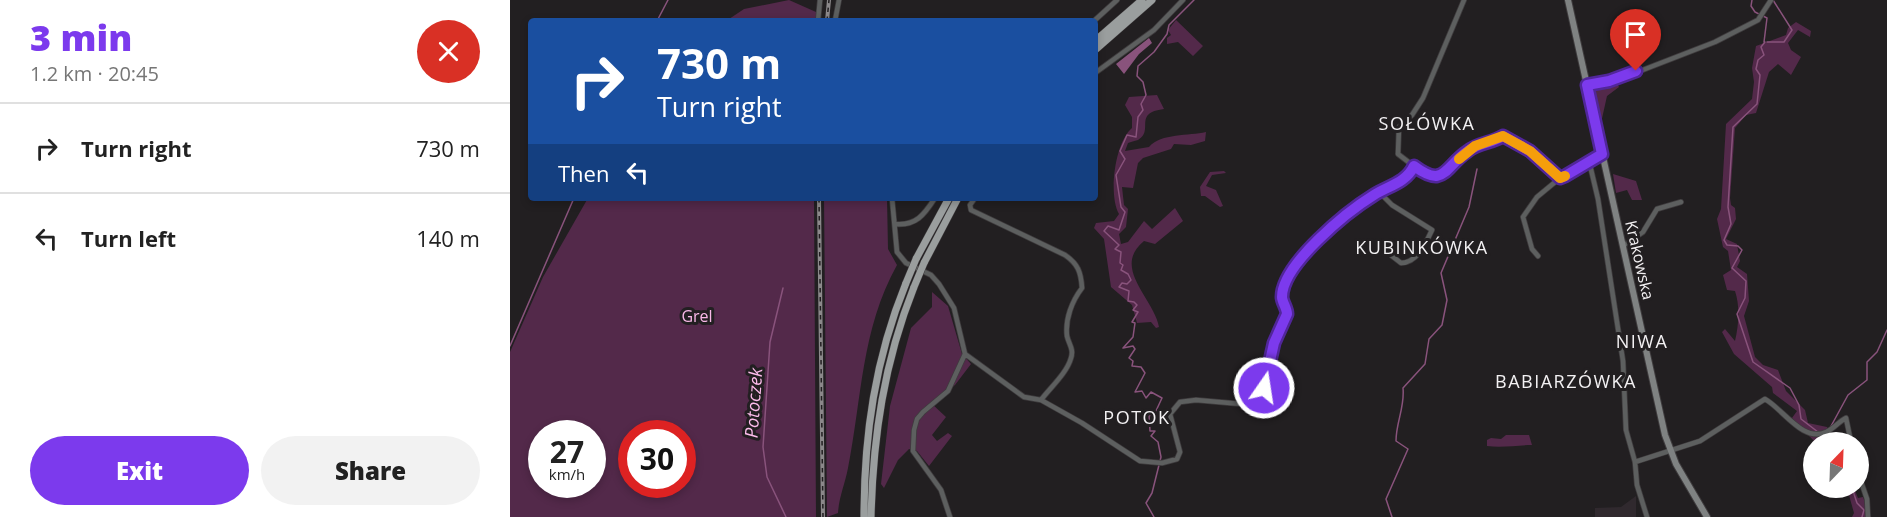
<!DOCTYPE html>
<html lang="en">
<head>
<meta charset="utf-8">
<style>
  :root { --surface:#fff; --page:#f2f2f2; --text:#222; --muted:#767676; --line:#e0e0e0; --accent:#7c3aed }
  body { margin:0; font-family:"Open Sans",sans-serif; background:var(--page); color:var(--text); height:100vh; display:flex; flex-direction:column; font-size:22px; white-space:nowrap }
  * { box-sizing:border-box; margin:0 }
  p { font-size:20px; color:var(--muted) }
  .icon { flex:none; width:33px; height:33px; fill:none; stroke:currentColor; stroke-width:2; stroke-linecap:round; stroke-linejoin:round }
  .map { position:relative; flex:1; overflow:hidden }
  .panel { display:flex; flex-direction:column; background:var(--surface); width:510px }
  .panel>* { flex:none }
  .top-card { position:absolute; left:18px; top:18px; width:570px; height:183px; border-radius:6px; box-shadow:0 3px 9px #0003; background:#1a4fa0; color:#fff; overflow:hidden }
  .needle { width:39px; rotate:23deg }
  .buttons { position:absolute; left:1293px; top:432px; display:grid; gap:12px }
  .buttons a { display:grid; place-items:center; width:66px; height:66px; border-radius:50%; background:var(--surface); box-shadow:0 3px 9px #0003; font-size:30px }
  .speed { position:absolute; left:18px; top:420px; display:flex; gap:12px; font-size:30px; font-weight:700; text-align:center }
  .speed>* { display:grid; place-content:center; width:78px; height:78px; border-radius:50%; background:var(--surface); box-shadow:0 3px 9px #0003; line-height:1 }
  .speed small { font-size:15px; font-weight:400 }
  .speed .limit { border:9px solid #d22; background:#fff; color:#111 }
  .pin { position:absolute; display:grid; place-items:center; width:51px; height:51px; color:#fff; margin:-62px -26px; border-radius:50% 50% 50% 0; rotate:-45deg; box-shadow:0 0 6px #0007 }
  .pin .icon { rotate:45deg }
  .me { position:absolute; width:66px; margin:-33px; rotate:13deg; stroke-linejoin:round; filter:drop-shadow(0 0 4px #0008) }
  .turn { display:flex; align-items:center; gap:21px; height:126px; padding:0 30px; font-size:27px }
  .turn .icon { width:78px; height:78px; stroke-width:2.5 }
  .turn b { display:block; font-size:42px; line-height:51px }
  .then { display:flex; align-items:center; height:57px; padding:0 30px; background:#0003; gap:12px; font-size:22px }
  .round { display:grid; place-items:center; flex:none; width:63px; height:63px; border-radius:32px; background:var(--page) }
  .head { display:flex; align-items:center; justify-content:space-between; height:102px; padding:0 30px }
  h1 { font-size:36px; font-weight:800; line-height:45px; color:var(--accent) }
  .primary-button { display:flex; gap:12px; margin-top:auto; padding:12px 30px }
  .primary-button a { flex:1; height:69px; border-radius:36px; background:var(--accent); color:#fff; font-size:24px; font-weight:800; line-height:69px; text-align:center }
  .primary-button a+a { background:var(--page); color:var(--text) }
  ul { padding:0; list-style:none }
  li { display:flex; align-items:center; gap:18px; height:90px; padding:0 30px; border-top:2px solid var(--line) }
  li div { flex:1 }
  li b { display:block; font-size:22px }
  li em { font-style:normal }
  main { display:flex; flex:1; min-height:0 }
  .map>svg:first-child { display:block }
  .built { fill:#30292e }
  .green { fill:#53294a; fill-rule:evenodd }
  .water { fill:#89537c }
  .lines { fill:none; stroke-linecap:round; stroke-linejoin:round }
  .stream { stroke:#89537c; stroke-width:1.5 }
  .street-casing { stroke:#3f3c3e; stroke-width:6 }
  .secondary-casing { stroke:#3f3c3e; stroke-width:8 }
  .primary-casing { stroke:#3f3c3e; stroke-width:8 }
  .street { stroke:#5d5f5f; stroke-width:4.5 }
  .secondary { stroke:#7f8282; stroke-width:6 }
  .primary { stroke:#9a9e9e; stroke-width:7 }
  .rail-casing { stroke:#8b888a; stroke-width:4 }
  .rail { stroke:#221f21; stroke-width:1.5; stroke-dasharray:4.5; stroke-linecap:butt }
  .primary-bridge-casing { stroke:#3f3c3e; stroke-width:8; stroke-linecap:butt }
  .primary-bridge { stroke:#9a9e9e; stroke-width:7 }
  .route-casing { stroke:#51269a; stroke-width:15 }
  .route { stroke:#7c3aed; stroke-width:10 }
  .slow { stroke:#f59e0b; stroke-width:10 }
  .labels { text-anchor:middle; stroke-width:6; stroke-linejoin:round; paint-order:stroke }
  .street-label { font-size:16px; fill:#f3f1f3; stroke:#221f21 }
  .park-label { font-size:16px; fill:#f9b8e8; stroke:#221f21 }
  .neighbourhood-label { font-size:18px; letter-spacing:1.5px; fill:#f3f1f3; stroke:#221f21 }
  .water-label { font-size:18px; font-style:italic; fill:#fdbcec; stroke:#221f21 }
</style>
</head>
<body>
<main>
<section class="panel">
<div class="head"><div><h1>3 min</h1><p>1.2 km · 20:45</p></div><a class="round" style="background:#d93025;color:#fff"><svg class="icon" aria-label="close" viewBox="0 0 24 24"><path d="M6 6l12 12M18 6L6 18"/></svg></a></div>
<ul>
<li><svg class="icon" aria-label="right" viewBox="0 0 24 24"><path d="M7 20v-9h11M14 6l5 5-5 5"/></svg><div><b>Turn right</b></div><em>730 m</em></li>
<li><svg class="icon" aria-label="left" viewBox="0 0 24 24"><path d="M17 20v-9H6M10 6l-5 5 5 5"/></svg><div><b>Turn left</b></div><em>140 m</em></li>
</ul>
<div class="primary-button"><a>Exit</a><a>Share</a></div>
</section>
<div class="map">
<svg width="1377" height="517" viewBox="0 0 1377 517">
  <rect width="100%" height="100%" fill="#221f21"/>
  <path class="built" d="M1126,496V517H1085V508L1111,507Z"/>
  <path class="green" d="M279,0L306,12V21H216L234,9Z
    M666,20L693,46L683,56L668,42L657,44V38L661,35L658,30Z
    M1286,22L1301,31L1300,37L1288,30L1278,43L1281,50L1291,57L1281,75L1268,64L1259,72L1246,113L1236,115L1225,128L1220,198L1221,205L1225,208L1226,219L1216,239L1227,244L1230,261L1227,267L1237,274L1239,301L1234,316L1245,357L1253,365L1268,370L1276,391L1295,410L1298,423L1317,427L1326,442H1305L1282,418L1287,411L1263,393L1262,387L1224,354L1212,332L1215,329L1225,341C1229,324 1230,306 1225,291L1217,290L1213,275L1221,270L1218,251L1213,247L1207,219L1211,209L1216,124L1242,99L1244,82L1242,68L1246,46L1276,35L1278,28Z
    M1106,81L1109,87L1097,96L1091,123L1083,87Z
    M647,95L654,109C622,113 645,130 628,140C624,141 621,142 618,143L615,151L639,147C651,133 679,136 696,132L695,141L681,145L664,144L661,149L633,158L628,163L623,188L612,187L614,205L618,209L616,227L609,234L611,244L618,242L634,221L642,229L665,208L673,221L645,244L634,241C601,268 644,298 649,327L646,328L641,322L627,323L622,305L601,287L594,239L584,228L586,223L604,221L609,214C598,195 605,142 622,128V117L615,105L619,97Z
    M714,171L716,173L702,175L696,186L706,190L713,206L710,207L695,196H691L690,187L700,172Z
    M1103,174L1126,181L1132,200H1122L1117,190L1106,193Z
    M78,198H304L306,517H0V352L33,277ZM32,434H82V484H32ZM122,434H172V484H122Z
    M314,198H377L378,249L387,265C351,330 352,398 338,468C335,484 329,497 328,513L317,517Z
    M422,292L438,306L452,354L461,364L445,385L421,403L436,417L422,435L427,441L438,433L442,436L419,466L407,451L399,449L388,460L374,488L371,484L380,406L401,328L422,307Z
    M996,435H1019L1022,445C1007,445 993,448 977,446V440L981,438L991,439Z
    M1337,488H1344L1348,498L1353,497L1357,508L1355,517H1342L1344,513Z"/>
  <path class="water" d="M639,38L642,43L629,54L614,74L606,64Z"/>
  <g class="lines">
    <path class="stream" d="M1242,0L1241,6L1245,12L1257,18L1254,42
      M147,21L158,0
      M1255,42L1251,47L1254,55L1248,60L1246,69L1250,75L1247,104L1223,127L1218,207L1221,224L1214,240L1217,245L1228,246L1232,250L1222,268L1236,281L1235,298L1227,314L1243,362L1280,388L1289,405L1291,419L1308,432
      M1257,42H1274L1282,30L1263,0
      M273,288L260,342L253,447L257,477L276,517
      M0,346L64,198
      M1320,428L1338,395L1357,380V362L1367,352L1377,330
      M1311,436L1313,442
      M1342,488L1347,503L1354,510L1352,517
      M644,517L636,503L642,493L651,457L648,442L641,436L645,431H640L639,416L645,413L652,398L641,392L636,398L632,391L625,392L635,373L631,367L622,366L623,361L619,358L625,349L623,346L613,348L623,337L625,323L622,322L628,312L623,310L627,305L624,302L618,301L619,291L609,287L612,283L617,284L621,280L618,274L611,270L613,265L610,263L611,252L605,249L609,245L594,231L598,226L609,230L615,212L611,207L606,175L615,159L610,151L617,135L626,137L628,117L633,110L631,104L636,95L633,82L627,76L628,66L644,52L657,34L659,25L684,0
      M882,517L876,499L898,449L886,441C886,422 895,407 893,388L915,364L919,339L932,325L937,300L931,273L959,207L967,169"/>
    <g class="street-casing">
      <path id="street" d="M954,0L913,98L902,115L889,127L888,154L914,174L927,177L933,175L956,151L993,136L1020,151L1050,178L1092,154
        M308,21L310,0
        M325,21L329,0
        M584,21L607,0
        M585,73L644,30L673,0
        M1077,85L1112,78L1205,42L1248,20L1261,0
        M1079,161L1088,199L1113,361L1116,430L1125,462L1127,485L1137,517
        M875,190L874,197L882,205L922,230C916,243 907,263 891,263L882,256
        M382,198L387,252L396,263L421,275L429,284L444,308L455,354L514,397L531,400L572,423L630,461L652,463L667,459L670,452L660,414L670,402L686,400L743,405L748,403L764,343L777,314C777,308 772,302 772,297C772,266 842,205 868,193C881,187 897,181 904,166
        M465,198L460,205L461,210L555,255C568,264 571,272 572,288C562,301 555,319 557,336C559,345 564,349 561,358C557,373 540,388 531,400
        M385,224C406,226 414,215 425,198
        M1113,246L1133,232L1147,209L1171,202
        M1028,256L1022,249L1013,217L1027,197L1050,178
        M1125,462L1190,441L1255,399C1273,409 1293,443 1316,432C1324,429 1328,422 1336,418L1341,442
        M1348,473L1357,499L1358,517
        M440,517L431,490L403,451L404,430L407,419L413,412L438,391L455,354"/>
    </g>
    <g class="secondary-casing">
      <path id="secondary" d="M1058,0L1155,435L1166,464L1197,517"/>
    </g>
    <g class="primary-casing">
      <path id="primary" d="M585,41L632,0
        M585,50L642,0
        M406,259L439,198
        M414,263L448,198
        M354,517C354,435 365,359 396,283
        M361,517C363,437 374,362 404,287"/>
    </g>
    <use href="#street" class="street"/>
    <use href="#secondary" class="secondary"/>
    <use href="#primary" class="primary"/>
    <g class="rail-casing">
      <path id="rail" d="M317,21L319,0
        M309,198L313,517"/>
    </g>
    <use href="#rail" class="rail"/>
    <g class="primary-bridge-casing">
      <path id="primary-bridge" d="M396,283L406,259
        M404,287L414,263"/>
    </g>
    <use href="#primary-bridge" class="primary-bridge"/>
  </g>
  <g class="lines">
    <g class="route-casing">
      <path id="route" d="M754,388L764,343L777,314C777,308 772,302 772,297C772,264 838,211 864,195C878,186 896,183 904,166C935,189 934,167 958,151C968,143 982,143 993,136L1020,151L1050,178L1055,176L1092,154L1077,85L1099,81L1126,71"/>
    </g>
    <use href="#route" class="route"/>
    <path class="slow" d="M949,159L965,146L993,136L1020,151L1050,178L1055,176"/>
  </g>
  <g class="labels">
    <g class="street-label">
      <text transform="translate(1130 260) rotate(77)" y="6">Krakowska</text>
    </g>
    <g class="park-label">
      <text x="187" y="322">Grel</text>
    </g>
    <g class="neighbourhood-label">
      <text x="917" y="130">SOŁÓWKA</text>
      <text x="912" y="254">KUBINKÓWKA</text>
      <text x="1132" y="348">NIWA</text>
      <text x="1056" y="388">BABIARZÓWKA</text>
      <text x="627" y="424">POTOK</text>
    </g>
    <g class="water-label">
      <text transform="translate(244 403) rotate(-86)" y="6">Potoczek</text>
    </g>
  </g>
</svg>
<div class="buttons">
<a><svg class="needle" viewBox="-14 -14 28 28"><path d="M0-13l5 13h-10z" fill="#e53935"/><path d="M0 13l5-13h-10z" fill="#767676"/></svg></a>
</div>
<div class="speed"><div>27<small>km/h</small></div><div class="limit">30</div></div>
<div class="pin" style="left:1126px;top:71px;background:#d93025"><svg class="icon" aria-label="arrive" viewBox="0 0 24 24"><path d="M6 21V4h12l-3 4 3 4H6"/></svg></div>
<svg class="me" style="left:754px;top:388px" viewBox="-20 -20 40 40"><circle r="17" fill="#7c3aed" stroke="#fff" stroke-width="3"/><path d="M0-11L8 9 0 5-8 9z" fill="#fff"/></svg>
<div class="top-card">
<div class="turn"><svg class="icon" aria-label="right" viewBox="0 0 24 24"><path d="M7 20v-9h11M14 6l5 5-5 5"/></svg><div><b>730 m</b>Turn right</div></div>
<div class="then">Then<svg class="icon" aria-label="left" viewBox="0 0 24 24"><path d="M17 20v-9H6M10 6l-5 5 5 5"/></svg></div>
</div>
</div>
</main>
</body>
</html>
